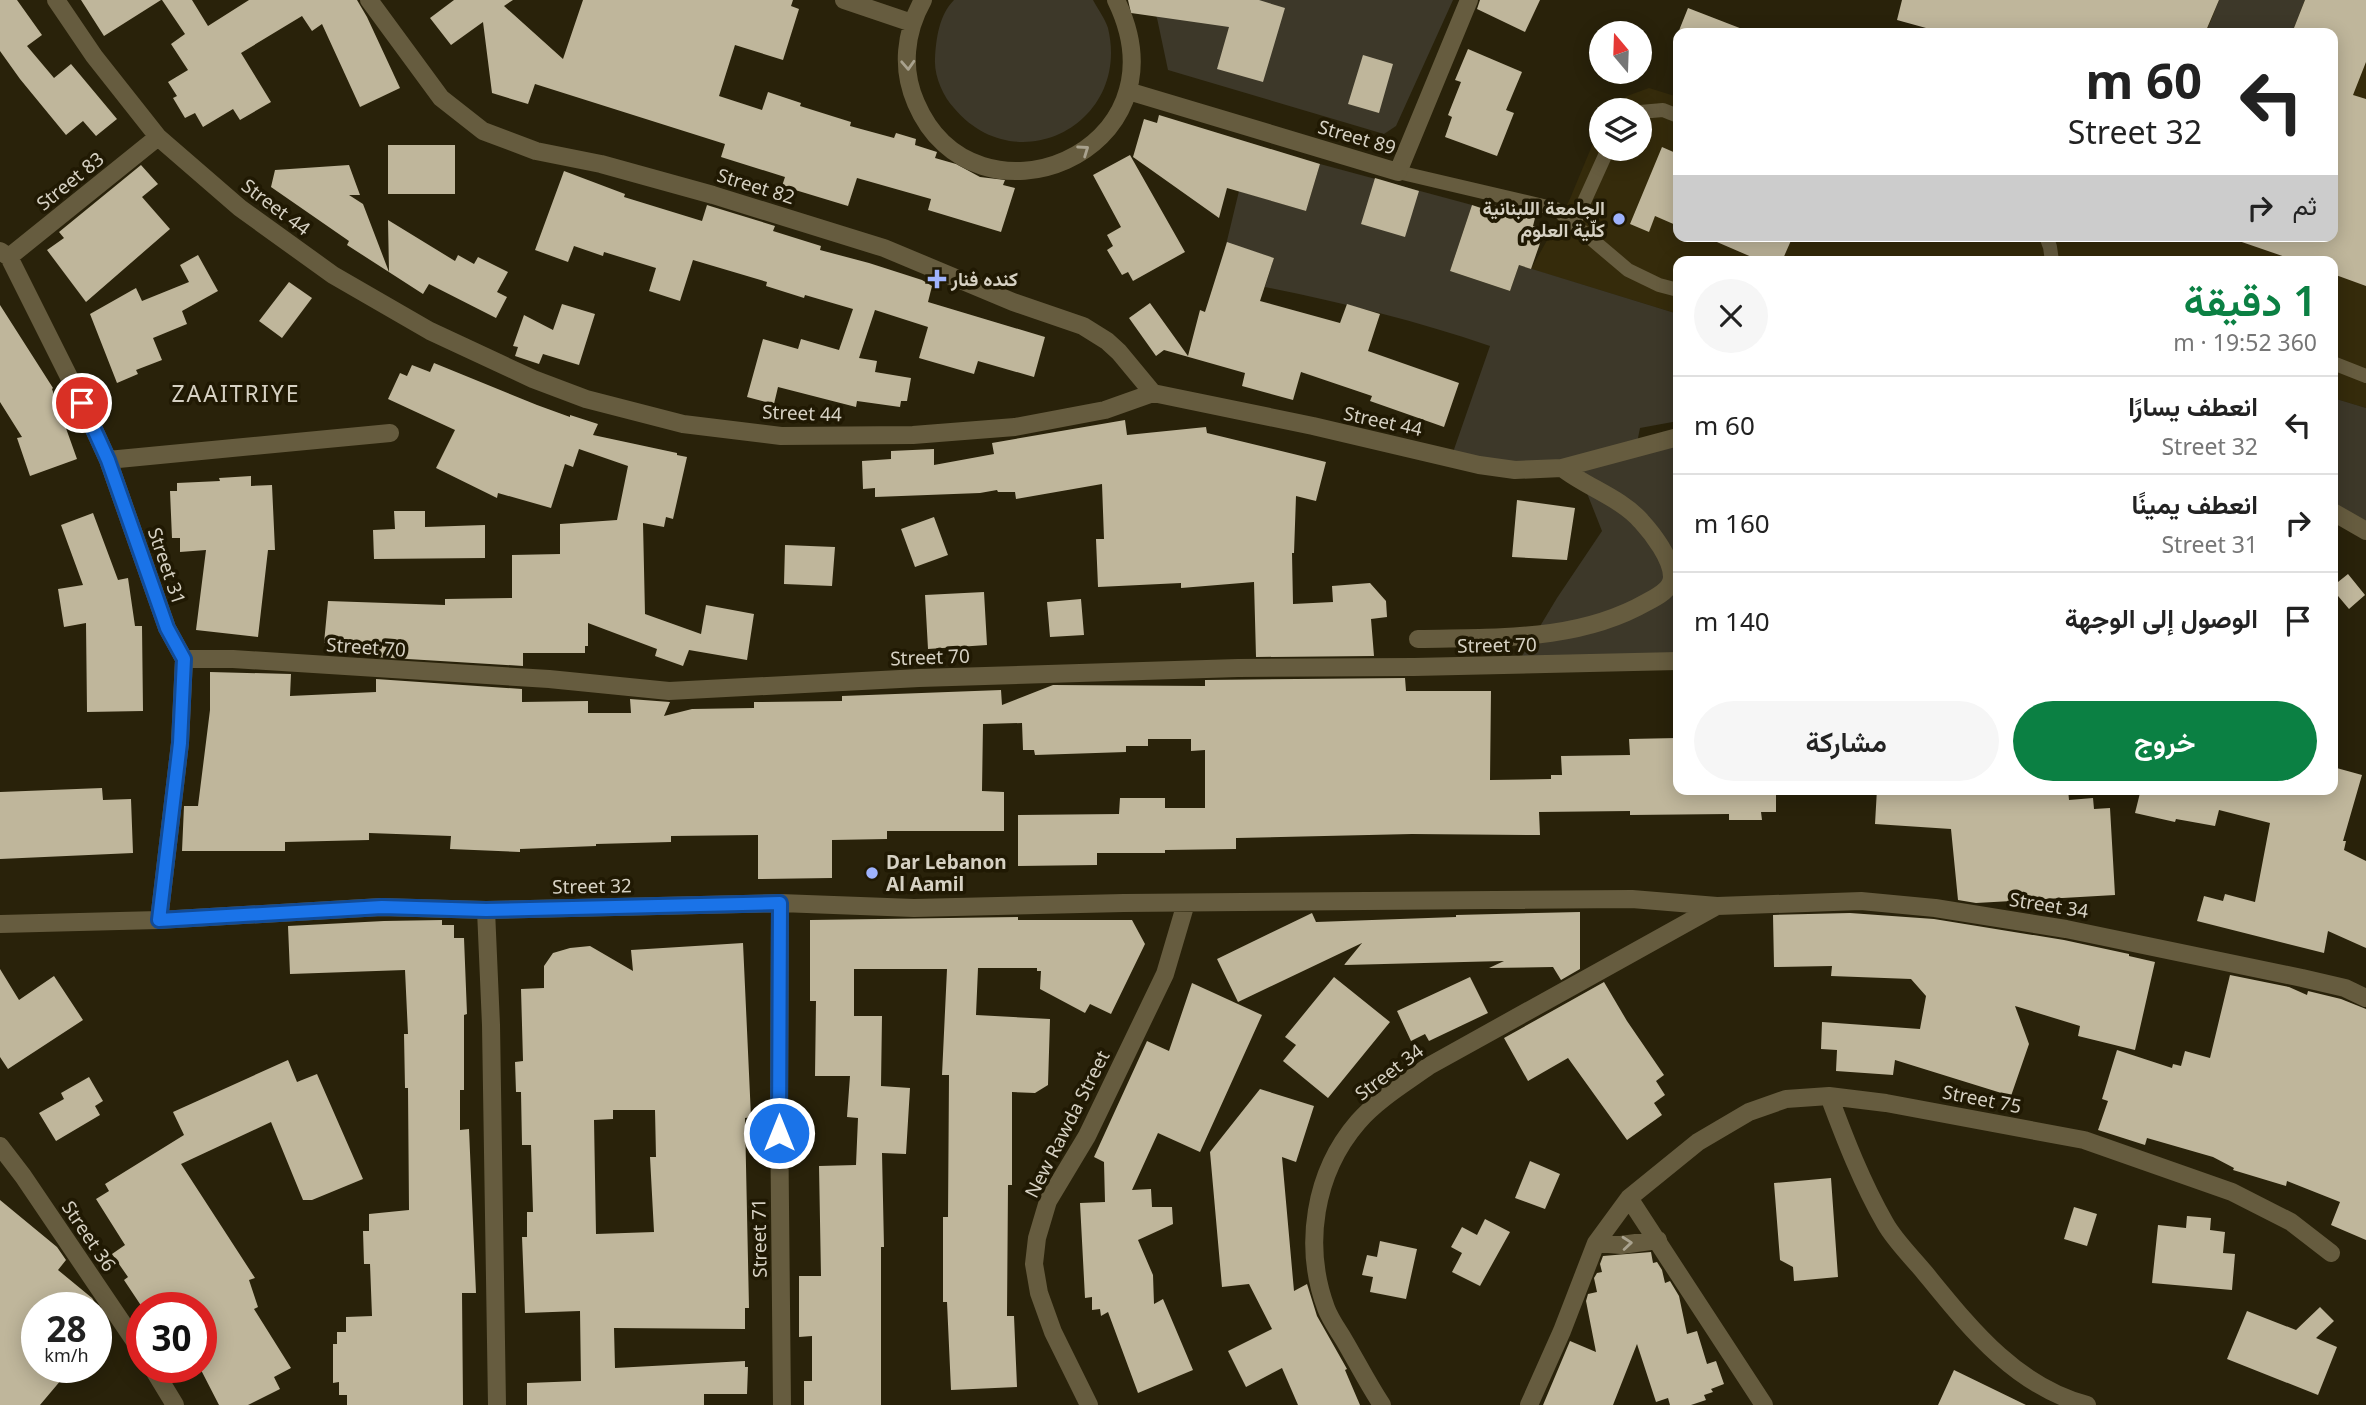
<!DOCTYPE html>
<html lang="ar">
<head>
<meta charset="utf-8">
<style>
  :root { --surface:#fff; --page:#f6f6f6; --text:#222; --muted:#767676; --line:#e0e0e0; --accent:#0b8043 }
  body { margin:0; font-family:"Noto Sans",Vazirmatn,sans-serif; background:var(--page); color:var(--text); direction:rtl; height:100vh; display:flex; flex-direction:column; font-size:26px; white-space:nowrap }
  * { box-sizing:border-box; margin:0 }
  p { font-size:23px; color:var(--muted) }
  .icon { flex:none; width:38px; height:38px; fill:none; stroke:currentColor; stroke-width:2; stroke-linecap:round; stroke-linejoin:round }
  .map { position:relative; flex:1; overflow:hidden; direction:ltr }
  .drawer { position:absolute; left:1673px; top:256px; width:665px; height:539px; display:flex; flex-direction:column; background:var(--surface); border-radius:14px; box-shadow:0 4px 18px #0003; direction:rtl }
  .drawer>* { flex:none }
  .banner { position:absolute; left:1673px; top:28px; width:665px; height:214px; border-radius:14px; box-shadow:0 4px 18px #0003; direction:rtl; background:#fff; color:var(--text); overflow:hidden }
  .needle { width:46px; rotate:341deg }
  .fabs { position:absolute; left:1589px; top:21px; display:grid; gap:14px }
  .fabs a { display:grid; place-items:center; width:63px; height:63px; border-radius:50%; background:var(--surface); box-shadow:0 4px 18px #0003; font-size:35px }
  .speed { position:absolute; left:21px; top:1292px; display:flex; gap:14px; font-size:35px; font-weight:700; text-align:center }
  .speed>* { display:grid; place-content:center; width:91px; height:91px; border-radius:50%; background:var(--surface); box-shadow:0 4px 18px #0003; line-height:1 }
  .speed small { font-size:18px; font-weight:400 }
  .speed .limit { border:10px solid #d22; background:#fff; color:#111 }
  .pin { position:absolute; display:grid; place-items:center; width:60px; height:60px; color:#fff; margin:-30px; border:4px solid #fff; border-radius:50%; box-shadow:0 2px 7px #0007 }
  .me { position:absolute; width:77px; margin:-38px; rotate:0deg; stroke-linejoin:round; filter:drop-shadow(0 0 5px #0008) }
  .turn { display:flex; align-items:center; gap:24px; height:147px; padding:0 21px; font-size:32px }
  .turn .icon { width:91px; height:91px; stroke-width:2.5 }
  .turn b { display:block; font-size:49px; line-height:60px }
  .then { display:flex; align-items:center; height:66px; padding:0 21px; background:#0003; gap:14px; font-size:26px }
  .round { display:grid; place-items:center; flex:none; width:74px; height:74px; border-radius:37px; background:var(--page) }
  .head { display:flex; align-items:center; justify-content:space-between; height:119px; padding:0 21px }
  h1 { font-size:42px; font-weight:600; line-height:52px; color:var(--accent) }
  .cta { display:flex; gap:14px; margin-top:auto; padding:14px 21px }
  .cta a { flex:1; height:80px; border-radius:42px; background:var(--accent); color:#fff; font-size:28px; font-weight:600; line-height:80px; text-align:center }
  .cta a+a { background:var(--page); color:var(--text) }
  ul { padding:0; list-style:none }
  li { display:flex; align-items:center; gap:21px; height:98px; padding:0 21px; border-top:2px solid var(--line) }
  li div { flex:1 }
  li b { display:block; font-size:26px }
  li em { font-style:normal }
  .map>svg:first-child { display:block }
  .built { fill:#352b0b }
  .green { fill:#3d3829 }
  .building { fill:#bfb69b; fill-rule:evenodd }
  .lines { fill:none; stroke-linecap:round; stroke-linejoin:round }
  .lane { stroke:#665c3f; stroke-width:14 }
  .street { stroke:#665c3f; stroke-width:18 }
  .oneway { stroke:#a9a28e }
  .route-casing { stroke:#114b97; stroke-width:18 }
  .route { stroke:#1a73e8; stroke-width:12 }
  .poi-dot { fill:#9fb3fd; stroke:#201903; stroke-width:2.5 }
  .labels { text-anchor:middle; stroke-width:7; stroke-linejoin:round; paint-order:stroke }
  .street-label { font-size:19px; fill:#d6d1c3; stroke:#201903 }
  .poi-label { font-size:19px; font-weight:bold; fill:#d6d1c3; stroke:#201903; text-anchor:start }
  .quarter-label { font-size:23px; letter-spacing:2px; fill:#d6d1c3; stroke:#201903 }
</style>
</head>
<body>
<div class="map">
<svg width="2366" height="1405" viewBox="0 0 2366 1405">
  <rect width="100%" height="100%" fill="#29220a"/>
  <path class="built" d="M2366,0V408L2333,398V261H1678V314L1531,269L1569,201L1601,124V149H1640V110H1612L1627,96L1649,88L1678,97V236H2333V33H1920L1929,24Z"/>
  <path class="green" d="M954,0H1093C1098,9 1105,19 1108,28C1131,124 1017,183 954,108C943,96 934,76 935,59C936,39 939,15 954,0Z
    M1146,0H1453L1396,126L1384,134L1168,70L1157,18Z
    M2219,0H2305L2292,33H2206Z
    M1320,164L1472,205L1450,271L1510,291L1519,265L1678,314V421L1640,428L1636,448L1678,442V656L1516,666L1557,598L1602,531L1579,473L1451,458L1490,346C1417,321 1341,302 1265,287L1274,258L1240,247L1238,253L1225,249L1239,191L1306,211Z
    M2333,398L2366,408V531L2333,514Z"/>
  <path class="building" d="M0,0H17L42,35L27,46L54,78L71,64L117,119L96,136L83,121L66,135L20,79L0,51Z
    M81,0H161L104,36Z
    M162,0H192L208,26L249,0H357L367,17L400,88L360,107L322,24L312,31L302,16L241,53L271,102L240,120L233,109L203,127L195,113L185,118L173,98L177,96L168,82L188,70L171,44L185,34Z
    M454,0H513L504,6L563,59L583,0H793L791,6L799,9L783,60L735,45L719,96L762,110L768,92L801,103L800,106L851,122L850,126L894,138L896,133L916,139L915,145L937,152L935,158L956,164L980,177L1005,180L1003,185L1015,188L1001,232L928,210L931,199L857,178L848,206L782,186L785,177L721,157L725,144L535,84L528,104L492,93L483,22L451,45L430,18Z
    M1128,0H1259L1285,8L1263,82L1217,69L1229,27L1131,13Z
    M1480,0H1540L1525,32L1477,9Z
    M1902,0H2219L2205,33H1920L1926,28L1897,20Z
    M2305,0H2366V62L2353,95L2366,99V286L2333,274V261H2297L2236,240L2237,236H2333V33H2292Z
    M1688,8L1750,32V33H1678Z
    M1468,49L1522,72L1506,110L1514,113L1497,156L1445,137L1452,117L1448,115L1461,82L1455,80Z
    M1363,55L1393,64L1379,113L1348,104Z
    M1159,115L1320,164L1306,211L1227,188L1219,218L1133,157L1144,119L1157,123Z
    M388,145H455V194H388Z
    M1662,147L1678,154V226L1655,216L1649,232L1630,224Z
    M1130,155L1185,252L1133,281L1128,272L1122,275L1107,250L1113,246L1107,235L1121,227L1093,175Z
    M141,165L158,184L142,197L170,229L86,302L47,250L64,238L59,232Z
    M349,165L360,195H349L363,204L389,272L388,220L455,261L458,255L474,264L478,257L508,272L497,292L507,297L496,318L429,284L423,294L347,245L349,241L271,187L275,170Z
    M564,171L625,194L624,197L702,221L707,205L710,206L775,226L773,231L821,246L820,250L869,263L922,280L932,286L928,302L1045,337L1034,377L978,361L974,374L919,358L928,327L875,310L859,358L877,361L875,372L911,378L907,401H901L900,407L857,401L856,407L778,387L774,404L747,397L763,339L798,349L801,339L839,350L853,309L805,295L804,298L766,286L767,282L693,260L680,301L649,291L656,268L604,252L603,256L574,246L568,262L535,250Z
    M1375,178L1419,191L1405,237L1361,224Z
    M1472,205L1493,212L1495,205L1535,218L1533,226L1545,229L1531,269L1519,265L1510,291L1450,271Z
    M1703,236H1793L1782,261H1761Z
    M1227,242L1274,258L1260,301L1340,323L1347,304L1380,314L1368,351L1459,383L1444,427L1370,401L1372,396L1301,372L1293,400L1242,386L1245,373L1164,350L1156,356L1129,318L1150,303L1188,356L1200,310L1205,312Z
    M198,255L218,291L182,311L187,324L153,338L162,360L136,370L138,374L117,383L90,314L136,288L142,301L189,282L180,265Z
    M289,282L312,298L282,338L259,321Z
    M562,304L595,314L579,365L543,354L539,364L515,356L518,347L513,346L524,315L553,330Z
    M0,305L53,388L52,389L77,459L30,476L17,438L22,437L0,402Z
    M434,363L537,405L570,417V415L598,424L593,435L677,453V455L687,457L673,519L666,517L664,527L643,523L645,614L701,634L706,605L754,614L747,660L689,650L683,666L655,656L657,649L588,623V646H585V653H523V666L375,657V652H370V646L324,643L328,601L445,605V599L512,598V555L560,554V524L617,520L628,466L579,449L573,467L565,464L551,508L498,493L497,498L436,468L455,430L388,399L400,373L407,376L412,365L430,372Z
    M1125,420L1127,435L1206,427L1207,433L1326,462L1316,501L1296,496L1294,553H1292L1293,604L1333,602L1332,586L1370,583L1386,601L1387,617L1371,619L1374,656L1256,657L1254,582L1181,588V583L1098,587L1096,539H1104L1102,484L1016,499L1015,492H998L997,490L980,493L875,497V488L863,489L862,461L891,459V451L934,449V465L994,454L992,443Z
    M251,476V486L272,485L275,550H268L258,637L196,630L206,550L180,552V538H172L170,491H177V483L220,481L219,478Z
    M1517,500L1575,508L1567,560L1512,557Z
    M394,511H425V527L485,525V558L374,559L373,530L395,529Z
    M93,513L118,580L128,578L135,626H142L143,711L87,712L86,623L64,627L58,589L83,585L61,525Z
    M934,517L948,555L915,567L901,529Z
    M785,545L835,547L832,586L784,584Z
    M2348,574L2365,595L2349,609L2333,590V586Z
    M984,592L987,645L928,649L925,595Z
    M1081,599L1084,635L1050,637L1047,602Z
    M210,672L291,674L290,696L376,692V679L522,689V702L588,701V713H631L630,699L670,702L664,716L692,709L754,708V702L842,701V696L1001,690L1002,705L1053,685L1205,686V680L1405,678L1406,691H1491L1490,780L1551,779V775H1562L1561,756L1630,755L1629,739L1678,738V789H1776V812H1761L1762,820H1729V814L1630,815V811L1539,812L1540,835L1412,834L1236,838V849L1165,850V853H1097V865L1018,866V815L1119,814L1120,798H1165V808H1205V750L1191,751V739H1148V746H1126V752L1035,755L1034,750H1023L1022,723L983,724L982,791L1004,792V831H887V839L832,840V878L758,879V835L671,836V842L596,844V846L520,849V852L450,849L451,836L369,833V840L285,842V851H182L184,806H198L210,710Z
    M2333,767L2362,775L2343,841H2346L2344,850L2366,861V948L2328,931L2324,953L2197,921L2204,896L2223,901L2225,894L2255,902L2270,823L2219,810L2215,826L2176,819L2175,822L2135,813L2141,789H2333Z
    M102,788L103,800L131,799L133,853L0,859V792Z
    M1877,789H2068L2069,800L2093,798L2094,809L2110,808L2115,895L1976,903L1958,900L1951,829L1875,824Z
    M1580,912V969L1561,980L1553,967L1489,968L1504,961L1344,965L1362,943L1238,1002L1217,959L1312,913L1316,922L1456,917V915Z
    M1850,913L1934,919L2064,940L2129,954V956L2155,962L2135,1050L2078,1036L2080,1026L2015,1006L2029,1044L2011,1096L1895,1060L1893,1075L1836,1071L1837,1050L1821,1049L1822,1022L1920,1029L1926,996L1911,979L1831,976L1832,966L1774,967L1773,915Z
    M1018,917V920H1132L1145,944L1111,1014L1090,1004L1085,1013L1040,989L1041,971H1037V968H978L976,1015L1050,1019L1048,1085L1035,1093L1012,1092V1185H1008L1007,1316H1014L1017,1387L951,1390L947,1302H943V1217H948L949,1075H942L947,969H854V1016H882L881,1086L910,1088L906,1154L882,1153L884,1247H881V1405H804V1381H812V1336L799,1337V1276H821L819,1166L856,1165L858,1118L847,1117L850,1076H815L816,1001H810V920Z
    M442,920V925H454V938H464L467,1014L464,1015V1090H460V1130L469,1129L476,1293H462L463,1405H347V1395H339V1382L333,1383V1344H337V1332H346V1317L372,1316L370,1264H364L363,1231H369V1214L409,1210L408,1088H405L404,1034H408L405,970L290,974L288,926L384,921Z
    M743,943L751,1117L745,1118L749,1308H745V1329L614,1328L615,1368L745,1361V1367H748L747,1394H704V1405H527V1383L581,1381L580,1311L525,1313L522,1237H527V1212H533L531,1145H522L521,1092H516L515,1062L523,1061L521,989L544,988V966L553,953L570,948L590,946L633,971L631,950ZM613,1110H655L656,1157H650L654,1232L596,1234L594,1120L613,1119Z
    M0,969L19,1000L54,976L83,1020L8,1069L0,1057Z
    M2230,975L2289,987L2307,995L2308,991L2341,999L2366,1009V1240L2331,1225L2340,1202L2287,1181L2286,1186L2233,1170L2234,1168L2213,1157L2147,1138L2145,1145L2098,1130L2108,1101L2102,1099L2117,1050L2172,1068L2173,1064L2181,1066L2185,1051L2210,1058Z
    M1334,977L1390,1022L1328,1098L1283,1061L1296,1045L1285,1037Z
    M1470,977L1488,1013L1429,1041L1425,1034L1411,1041L1397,1011Z
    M1604,982L1627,1021L1664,1075L1656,1081L1665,1095L1654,1103L1662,1115L1627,1140L1568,1058L1528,1081L1504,1038Z
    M1192,983L1262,1015L1200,1152L1158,1133L1132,1190L1151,1189L1152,1207H1172L1173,1224L1138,1240L1153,1275L1154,1304L1163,1299L1193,1370L1138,1393L1108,1312L1101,1316L1100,1309L1092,1310V1297L1085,1298L1080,1203L1105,1202L1104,1162L1094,1157L1147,1041L1169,1051Z
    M288,1060L297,1082L317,1074L363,1179L312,1200H303L271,1122L181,1164L255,1278L249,1280L258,1307L254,1309L291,1368L274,1377L280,1389L248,1405H219L201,1370V1307H142L124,1280L128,1277L112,1254L125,1245L96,1199L109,1191L105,1184L184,1135L173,1112Z
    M89,1077L103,1101L95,1106L100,1115L56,1141L39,1113L64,1099L61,1093Z
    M1260,1089L1314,1106L1296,1162L1282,1157L1294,1291L1307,1284L1317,1316L1347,1369L1345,1370L1360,1405H1298L1282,1368L1246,1387L1228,1351L1272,1329L1249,1284L1222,1287L1210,1152Z
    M1530,1161L1560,1174L1545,1209L1515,1198Z
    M1831,1178L1838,1277L1794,1281L1793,1267L1780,1260L1774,1183Z
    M0,1200L57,1247L66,1260L58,1270L92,1298L98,1307H37V1367H72L40,1405H0Z
    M2074,1207L2097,1214L2087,1246L2064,1239Z
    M2187,1216L2211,1218L2210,1230L2225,1232L2223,1253L2235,1254L2232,1290L2152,1283L2158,1225L2186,1228Z
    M1485,1219L1510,1232L1480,1286L1452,1272L1462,1253L1451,1247L1462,1227L1477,1235Z
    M1380,1241L1417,1249L1406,1299L1370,1292L1373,1277L1362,1275L1367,1255L1377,1257Z
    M1651,1252L1653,1263L1657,1262L1662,1270L1665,1283L1670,1281L1679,1296L1687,1334L1697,1331L1707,1364L1716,1361L1724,1384L1711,1389L1713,1392L1704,1395L1706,1400L1691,1405H1670L1668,1398L1656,1402L1637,1344L1613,1405H1543L1570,1341L1596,1352L1586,1301L1588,1294L1597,1292L1594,1278L1597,1273L1602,1272L1600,1264L1603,1256Z
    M2320,1307L2334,1321L2316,1338L2337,1347L2318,1395L2227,1359L2247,1311L2296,1330Z
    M1954,1370L2026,1405H1938Z"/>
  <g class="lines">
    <path class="lane" d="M1640,112L1663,110L1678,116
      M1398,172L1556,209L1628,270L1659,285L1678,290
      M1574,224L1608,149
      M2046,236L2050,247L2052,261
      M2333,363L2366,376"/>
    <path class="street" d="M56,0L94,56L158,137L240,208L333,275L430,331L533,379L586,399L683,424L781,436L913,435L1015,427L1105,410L1153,393L1313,426L1479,465L1515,470L1562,468L1678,437
      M369,0L441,98L483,131L536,151L601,164L713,195L884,248L1013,302L1083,326L1107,341L1119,352L1153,393
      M844,0L912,23
      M923,0C905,32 901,69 916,103C974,239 1191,154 1116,0
      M1128,91L1398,172L1469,0
      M0,251L9,257L82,403L108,460L167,628L184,659L180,743L159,920
      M9,257L158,137
      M108,460L390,433
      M2333,512L2366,531
      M1418,639C1496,637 1577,642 1647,602C1657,597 1672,589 1672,577C1672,559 1653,534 1641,521C1621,498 1586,487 1562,468
      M184,659H233L549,679L669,691L919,678L1238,668L1414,667L1678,661
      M780,903L779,1106L782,1405
      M486,910L491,1025L497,1405
      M0,924L159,920L381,907L486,910L780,903L914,908L1124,903L1632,899L1717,906L1861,901L1935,908L2066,929L2302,978L2345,988L2366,998
      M1829,1096C1845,1139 1862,1183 1885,1223C1895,1241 1912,1257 1925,1273C1970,1328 2015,1386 2087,1405
      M0,1146L23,1176L142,1352
      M1629,1198L1764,1405
      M1596,1243L1621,1245L1658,1240
      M152,1367L175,1405
      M1089,1405L1053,1332L1039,1293L1034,1264L1037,1238L1048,1201L1087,1136L1165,974L1186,903
      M1382,1405C1368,1384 1357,1362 1344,1340C1338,1330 1330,1319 1326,1308C1303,1246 1314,1173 1358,1122C1377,1100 1405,1083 1429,1066L1717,906
      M1529,1405L1562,1331L1596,1243L1629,1198L1698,1142L1749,1112L1786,1099L1829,1096L1886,1103L2084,1140L2232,1192L2291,1222L2331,1253"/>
  </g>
  <defs><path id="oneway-chevron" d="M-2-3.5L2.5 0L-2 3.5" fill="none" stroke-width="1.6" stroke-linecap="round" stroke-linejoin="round" transform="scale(1.75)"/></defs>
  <g class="oneway">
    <use href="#oneway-chevron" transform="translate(908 65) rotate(87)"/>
    <use href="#oneway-chevron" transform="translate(1084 150) rotate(-35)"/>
    <use href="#oneway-chevron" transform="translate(1627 1243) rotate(-5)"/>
  </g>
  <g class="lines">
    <g class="route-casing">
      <path id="route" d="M82,403L108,460L167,628L184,659L180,743L159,920L382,907L486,910L780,903L779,1133"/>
    </g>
    <use href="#route" class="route"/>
  </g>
  <g class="poi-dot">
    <circle cx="1619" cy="219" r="7"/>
    <path d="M933.5 268.5h7v7h7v7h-7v7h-7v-7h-7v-7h7z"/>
    <circle cx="872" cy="873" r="7"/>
  </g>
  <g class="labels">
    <g class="street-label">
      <text transform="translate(1357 137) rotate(16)" y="7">Street 89</text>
      <text transform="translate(70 181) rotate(-39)" y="7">Street 83</text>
      <text transform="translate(756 186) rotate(17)" y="7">Street 82</text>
      <text transform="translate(276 207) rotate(37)" y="7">Street 44</text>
      <text transform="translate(802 413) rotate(2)" y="7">Street 44</text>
      <text transform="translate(1383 421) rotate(12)" y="7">Street 44</text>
      <text transform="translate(167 566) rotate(71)" y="7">Street 31</text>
      <text transform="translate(1497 645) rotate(-1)" y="7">Street 70</text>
      <text transform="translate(366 647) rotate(4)" y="7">Street 70</text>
      <text transform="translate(930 657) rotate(-2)" y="7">Street 70</text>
      <text transform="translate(592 886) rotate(-1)" y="7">Street 32</text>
      <text transform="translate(2049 905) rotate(9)" y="7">Street 34</text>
      <text transform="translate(1389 1072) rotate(-37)" y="7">Street 34</text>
      <text transform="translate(1982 1099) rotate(11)" y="7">Street 75</text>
      <text transform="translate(1067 1124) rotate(-63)" y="7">New Rawda Street</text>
      <text transform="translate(89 1236) rotate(56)" y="7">Street 36</text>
      <text transform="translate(759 1238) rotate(-91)" y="7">Street 71</text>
    </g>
    <g class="poi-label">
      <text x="1605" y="215" text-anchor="end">الجامعة اللبنانية<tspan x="1605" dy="22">كلّية العلوم</tspan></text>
      <text x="951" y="286">كنده فنار</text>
      <text x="886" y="869">Dar Lebanon<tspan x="886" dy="22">Al Aamil</tspan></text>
    </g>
    <g class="quarter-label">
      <text x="236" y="402">ZAAITRIYE</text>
    </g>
  </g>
</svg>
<div class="fabs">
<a><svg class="needle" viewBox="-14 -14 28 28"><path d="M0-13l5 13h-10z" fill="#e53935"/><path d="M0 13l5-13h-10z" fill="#767676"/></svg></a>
<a><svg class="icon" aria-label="layers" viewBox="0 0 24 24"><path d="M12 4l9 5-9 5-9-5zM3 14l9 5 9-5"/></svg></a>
</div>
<div class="speed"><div>28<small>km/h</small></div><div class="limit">30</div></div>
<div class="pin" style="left:82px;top:403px;background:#d93025"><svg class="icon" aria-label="arrive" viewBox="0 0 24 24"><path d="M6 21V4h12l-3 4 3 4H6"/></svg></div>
<svg class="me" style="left:779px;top:1133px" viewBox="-20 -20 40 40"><circle r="17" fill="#1a73e8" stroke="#fff" stroke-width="3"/><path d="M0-11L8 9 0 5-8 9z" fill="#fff"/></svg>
<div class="banner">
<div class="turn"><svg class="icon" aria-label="left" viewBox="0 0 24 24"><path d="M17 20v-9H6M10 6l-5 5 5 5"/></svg><div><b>60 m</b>Street 32</div></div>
<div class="then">ثم<svg class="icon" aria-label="right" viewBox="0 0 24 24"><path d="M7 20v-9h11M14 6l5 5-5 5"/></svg></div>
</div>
<section class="drawer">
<div class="head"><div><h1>1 دقيقة</h1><p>360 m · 19:52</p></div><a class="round"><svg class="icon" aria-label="close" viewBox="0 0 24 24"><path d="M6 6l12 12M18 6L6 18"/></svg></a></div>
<ul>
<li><svg class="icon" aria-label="left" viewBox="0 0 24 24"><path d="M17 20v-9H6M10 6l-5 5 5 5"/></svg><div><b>انعطف يسارًا</b><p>Street 32</p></div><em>60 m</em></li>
<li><svg class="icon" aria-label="right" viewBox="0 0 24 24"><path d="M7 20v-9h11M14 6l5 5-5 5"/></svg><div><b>انعطف يمينًا</b><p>Street 31</p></div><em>160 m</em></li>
<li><svg class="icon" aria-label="arrive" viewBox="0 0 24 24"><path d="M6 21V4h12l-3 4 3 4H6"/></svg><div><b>الوصول إلى الوجهة</b></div><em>140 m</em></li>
</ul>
<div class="cta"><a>خروج</a><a>مشاركة</a></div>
</section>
</div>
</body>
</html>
